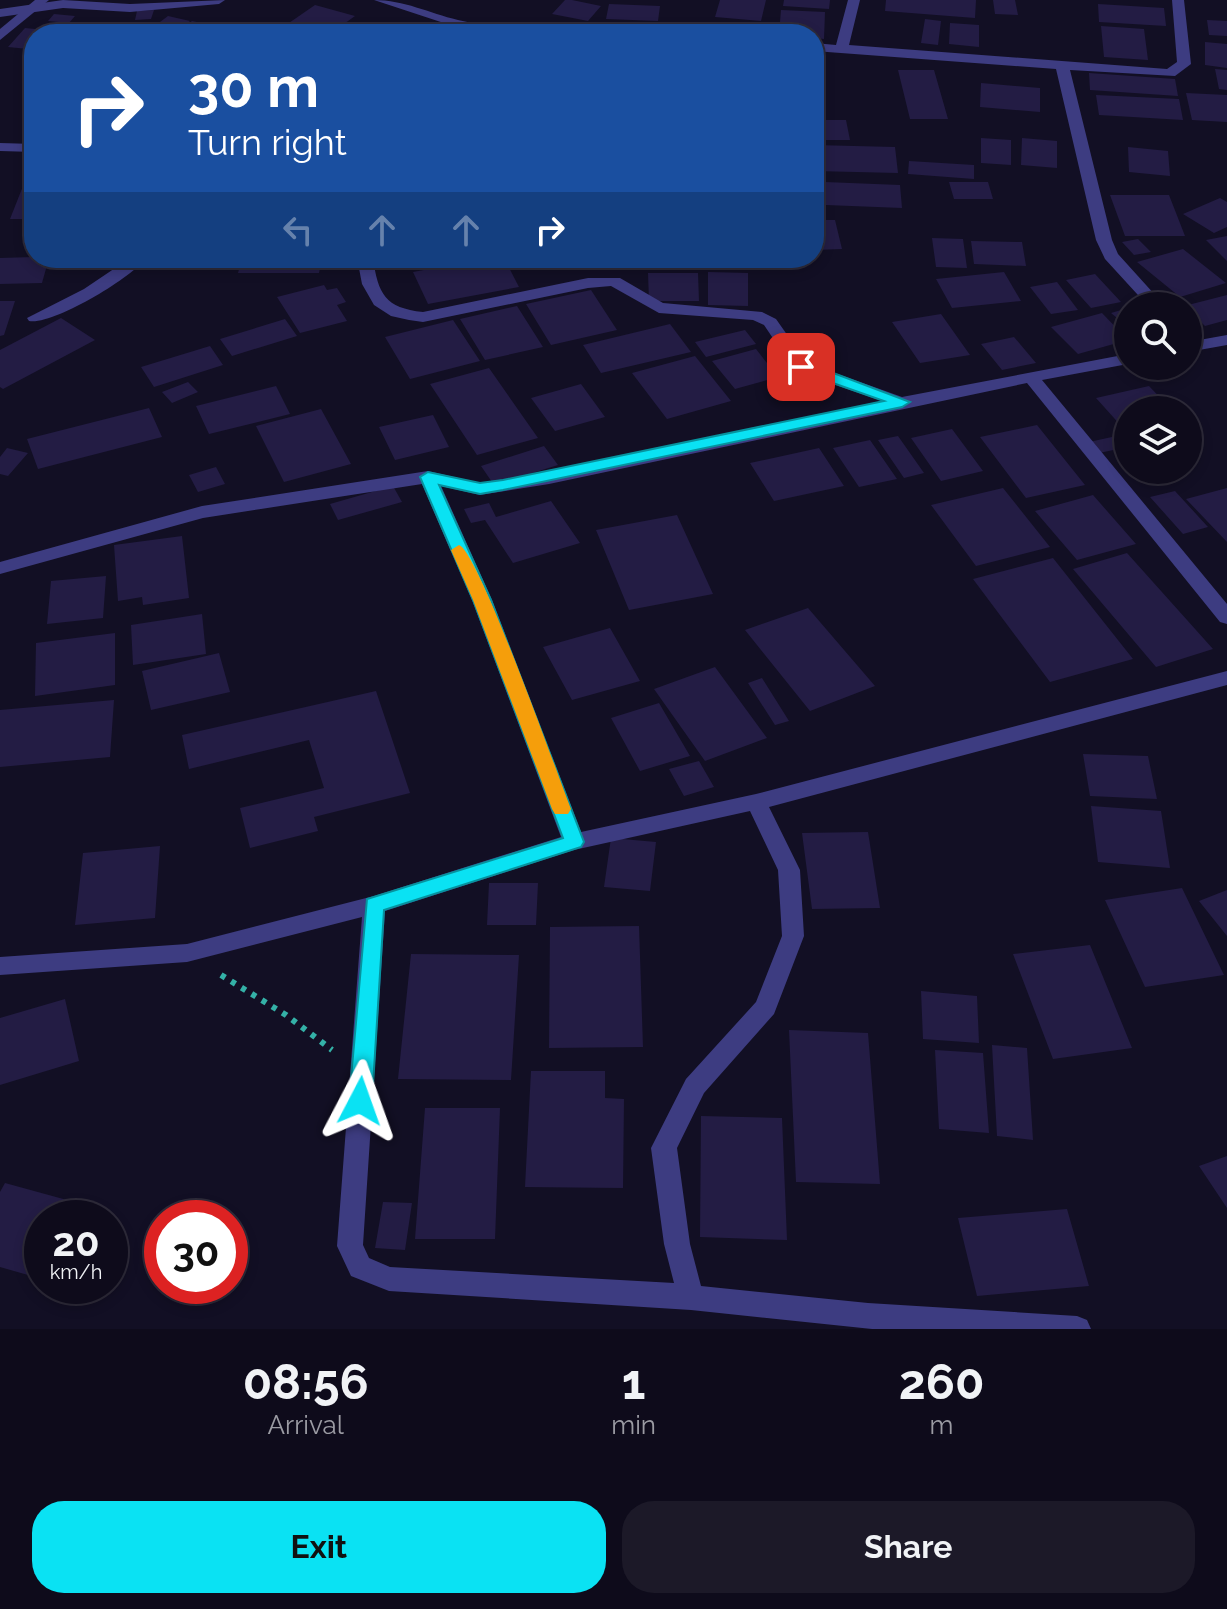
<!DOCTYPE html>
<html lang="en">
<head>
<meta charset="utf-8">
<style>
  :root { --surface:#0e0b1b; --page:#1c1928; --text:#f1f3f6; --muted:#9b9ba3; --line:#2e2b3a; --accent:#0ae2f3 }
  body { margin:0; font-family:Raleway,sans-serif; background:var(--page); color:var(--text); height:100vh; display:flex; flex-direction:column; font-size:30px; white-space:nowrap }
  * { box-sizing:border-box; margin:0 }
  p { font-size:26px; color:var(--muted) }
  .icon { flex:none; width:44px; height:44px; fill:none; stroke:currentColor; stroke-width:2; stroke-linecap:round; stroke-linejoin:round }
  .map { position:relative; height:1329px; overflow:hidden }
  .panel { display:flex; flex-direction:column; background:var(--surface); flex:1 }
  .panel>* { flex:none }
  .hud { position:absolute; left:24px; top:24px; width:800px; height:244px; border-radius:32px; box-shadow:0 4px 12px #0003,0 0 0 2px var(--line); background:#1a4fa0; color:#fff; overflow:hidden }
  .fabs { position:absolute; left:1114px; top:292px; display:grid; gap:16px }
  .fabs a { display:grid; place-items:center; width:88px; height:88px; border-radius:50%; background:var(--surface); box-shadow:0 4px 12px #0003,0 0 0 2px var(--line); font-size:40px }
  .speed { position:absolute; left:24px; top:1200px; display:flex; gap:16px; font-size:40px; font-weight:700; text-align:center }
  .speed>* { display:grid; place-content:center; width:104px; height:104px; border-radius:50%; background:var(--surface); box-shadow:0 4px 12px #0003,0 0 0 2px var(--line); line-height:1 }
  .speed small { font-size:20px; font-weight:400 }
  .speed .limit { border:12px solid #d22; background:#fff; color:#111 }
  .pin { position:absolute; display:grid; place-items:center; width:68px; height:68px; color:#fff; margin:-34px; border-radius:16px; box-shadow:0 4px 12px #0006 }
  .me { position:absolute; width:88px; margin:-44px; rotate:4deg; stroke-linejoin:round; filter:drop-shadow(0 0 6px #0008) }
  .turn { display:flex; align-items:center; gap:28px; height:168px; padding:0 32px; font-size:36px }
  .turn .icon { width:104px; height:104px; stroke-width:2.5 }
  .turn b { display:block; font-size:56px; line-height:68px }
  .lanes { display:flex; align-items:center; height:76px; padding:0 32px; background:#0003; justify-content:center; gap:40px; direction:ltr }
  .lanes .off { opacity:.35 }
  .eta { display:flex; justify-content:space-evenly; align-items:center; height:136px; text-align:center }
  .eta b { font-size:48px; font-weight:700; line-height:56px }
  .action { display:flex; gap:16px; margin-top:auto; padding:16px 32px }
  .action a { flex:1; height:92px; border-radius:32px; background:var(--accent); color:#111; font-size:32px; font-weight:700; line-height:92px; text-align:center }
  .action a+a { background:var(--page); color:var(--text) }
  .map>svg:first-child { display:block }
  .building { fill:#231c44 }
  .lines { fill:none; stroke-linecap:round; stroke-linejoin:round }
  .path { stroke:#34b1a7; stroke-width:6; stroke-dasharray:5 7; stroke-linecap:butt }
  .minor { fill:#3d3c81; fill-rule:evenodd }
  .tertiary { fill:#3d3c81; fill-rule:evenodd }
  .route { fill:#0ae2f3; stroke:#06939e; stroke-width:2 }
  .slow { fill:#f59e0b }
</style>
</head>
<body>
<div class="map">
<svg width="1227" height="1329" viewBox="0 0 1227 1329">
  <rect width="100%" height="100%" fill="#120f24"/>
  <path class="building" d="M565,0H572L601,6L588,21L552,14Z
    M720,0H766L761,21L715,17Z
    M784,0H830L829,9L783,6Z
    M886,0H976L975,18L885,11Z
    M993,0H1015L1018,15L995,14Z
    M609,4L660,6L658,21L606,19Z
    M1098,4L1164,8L1166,26L1099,22Z
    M315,5L355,16L330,34H273Z
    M154,10L151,19L135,20L137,11Z
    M781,10L825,12L824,39L814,38V34H779Z
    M54,14L75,16L69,23L48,21Z
    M168,16L190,21L174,34H144Z
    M925,19L941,21L938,45L921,43Z
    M1207,20L1227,21V36L1209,35Z
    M192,21L211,25L207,29L213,30L208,34H176Z
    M950,23L979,25V47L949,44Z
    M358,25L387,33V34H345Z
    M1101,26L1144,29L1148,60L1104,57Z
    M105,27L138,32V34H97Z
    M25,28L45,30L34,34V42L28,49L8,47Z
    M1205,42L1227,44V68L1205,65Z
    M1215,69L1227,70V90L1219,89Z
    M898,70H934L948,119H910Z
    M1089,73L1175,79L1178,96L1090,90Z
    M981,83L1040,88V112L980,107Z
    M1186,93L1227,95V122L1192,120Z
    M1096,95L1179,99L1183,120L1099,115Z
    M814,120H846L850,140H814Z
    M981,138L1011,140V165L981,163Z
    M1022,138L1057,141V168L1021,165Z
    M814,145L895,147L898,173L814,171Z
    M1128,147L1168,151L1170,176L1129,172Z
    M909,161L974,165V179L908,174Z
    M27,176H34V219H10Z
    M825,182L900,185L902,208L826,205Z
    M949,182H988L993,199H954Z
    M1110,195H1169L1185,236H1125Z
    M1220,198L1227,202V227L1214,233L1183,214Z
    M814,220H835L842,249L814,250Z
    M1227,236V261L1206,240Z
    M932,238L963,239L967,268L936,267Z
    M1138,239L1151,252L1134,255L1122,242Z
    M971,241L1022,242L1026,266L974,264Z
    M1183,249L1226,283L1180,297L1137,262Z
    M0,258L34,257L49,258L42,283L0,284Z
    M242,258H322L319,273H238Z
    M489,258H504L519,287L428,304L413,272Z
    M708,272L748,273V306L708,305Z
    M1004,272L1021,301L952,308L936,279Z
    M648,273H698L699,301H649Z
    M1095,274L1121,302L1091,308L1066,280Z
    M1057,282L1078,310L1051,314L1030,287Z
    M324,285L327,290L337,288L346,302L337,305L347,321L300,333L277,297Z
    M591,290L617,330L551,345L526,304Z
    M1227,295V320L1205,326L1188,310V305Z
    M0,301H15L4,335L0,336Z
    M517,306L543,347L485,360L460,319Z
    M1128,308V327L1111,313Z
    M1102,313L1128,340L1078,354L1051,327Z
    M941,314L970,355L920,363L892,322Z
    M61,318L95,340L3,389L0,387V350Z
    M285,319L297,336L232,356L220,339Z
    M453,320L480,361L410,379L385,337Z
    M670,324L691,352L601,373L583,345Z
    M745,330L756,344L706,357L695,342Z
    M1014,337L1036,363L1002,370L981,344Z
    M210,346L223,365L154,387L141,367Z
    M756,349L778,377L735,389L712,361Z
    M695,356L731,401L667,419L632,373Z
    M489,368L538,438L477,455L430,384Z
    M188,382L198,392L172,403L162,392Z
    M581,384L605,417L555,431L531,398Z
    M276,386L290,414L209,434L196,406Z
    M1149,386L1172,410H1128V427L1123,428L1096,398Z
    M149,408L162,437L38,469L27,439Z
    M321,409L351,464L284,482L256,426Z
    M433,415L449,447L395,460L379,427Z
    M1037,425L1085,485L1026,498L980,437Z
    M952,429L983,471L941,481L911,438Z
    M1121,435L1128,447L1099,453L1089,442Z
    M898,436L924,473L904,478L878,440Z
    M870,440L897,479L859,487L833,448Z
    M544,446L558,465L494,485L481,466Z
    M7,448L28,453L8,476L0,474V457Z
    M819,448L844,486L774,501L750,463Z
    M216,467L225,484L198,492L189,475Z
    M393,486L402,502L338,520L330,504Z
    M1003,488L1050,547L976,566L931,505Z
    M1227,488V542L1186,499Z
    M1175,491L1208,527L1183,534L1150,497Z
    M1093,495L1136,544L1077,560L1035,511Z
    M551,501L580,543L513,563L485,520L471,523L464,509L489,503L496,517Z
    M677,515L713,594L629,610L596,530Z
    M182,536L189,598L143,605L142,597L118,601L114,545Z
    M1127,553L1213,649L1156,667L1073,569Z
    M1053,558L1133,659L1050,682L973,579Z
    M106,576L103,618L47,624L51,581Z
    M808,608L875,686L810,711L745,630Z
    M202,614L206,654L133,665L131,625Z
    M610,628L640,681L572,700L543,647Z
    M115,633V685L35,696L36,643Z
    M219,653L230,692L151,710L142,671Z
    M715,667L767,738L705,761L654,689Z
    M762,678L789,721L775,725L748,683Z
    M376,691L410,793L314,817L318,831L250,848L240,808L324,788L309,740L189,769L182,735Z
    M114,700L110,757L0,767V710Z
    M659,703L690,756L640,771L611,718Z
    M1083,754L1148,756L1157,799L1090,796Z
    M699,761L714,787L684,796L669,769Z
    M1091,806L1161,811L1170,868L1098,862Z
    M868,832L880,908L812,909L802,833Z
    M611,838L656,842L650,891L604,887Z
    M160,846L155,918L75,925L83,853Z
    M489,883H538L536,925H487Z
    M1182,888L1224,975L1145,987L1105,900Z
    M1227,890V936L1199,901Z
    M639,926L643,1047L549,1048L550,927Z
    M1090,945L1132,1048L1053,1059L1013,954Z
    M411,954L519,955L511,1080L398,1079Z
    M921,991L977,996L979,1043L923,1039Z
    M65,999L79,1061L0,1085V1018Z
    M789,1030L868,1033L880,1184L796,1182Z
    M992,1045L1027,1048L1033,1140L997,1136Z
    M935,1050L983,1053L989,1133L939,1129Z
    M531,1071H605V1098L624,1099L623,1188L525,1187Z
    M425,1108H500L495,1239H415Z
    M701,1116L782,1118L787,1240L700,1237Z
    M1227,1156V1208L1199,1166Z
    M5,1183L96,1208L91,1218H42V1279L0,1267V1192Z
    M383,1202L412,1203L405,1250L375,1248Z
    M1067,1209L1089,1286L977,1296L958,1218Z"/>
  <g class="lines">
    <path class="path" d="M221,975L286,1015L332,1050"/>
    <path class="minor" d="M63,0L130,4L225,0L219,4L130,12L63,8L0,17V9Z
      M374,0C404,0 429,13 458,20C505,31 555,29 602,30L609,34H506L459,28Z
      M848,0H860L849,45L1167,69L1177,62L1172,0H1184L1191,64L1175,76L1070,70L1112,240L1118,254L1165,306H1148L1105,259L1096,240L1056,69L814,51V43L836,45Z
      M0,143L34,144V152L0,151Z
      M130,258H146C133,277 52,326 29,321L27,318L84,289Z
      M357,258H373C378,294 385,308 423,312L588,278H620L663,303L762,312L776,319L807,363L902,397L1128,354V364L1042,380L1227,604V624L1220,622L1027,383L549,484L480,495L441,486L492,600L581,832L756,794L1227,671V685L769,807L800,870L804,936L774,1014L704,1093L677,1148L690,1244L701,1286L868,1303L1077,1316L1087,1320L1091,1329H872L691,1310L389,1291L351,1276L337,1246L362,917L187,962L0,975V957L187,944L374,896L561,837L472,600L422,484L203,518L0,574V562L202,506L428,471L480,483L549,472L882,401L795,371L764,325L753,320L659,313L611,286L588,288L423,322L409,320L391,316L374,305L362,284ZM750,811L778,870L782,936L756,1002L686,1079L651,1148L664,1244L674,1283L390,1267L369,1258L363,1245L385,911L574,850Z
      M1227,335V345L1188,352V342Z"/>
    <path class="tertiary" d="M35,0H49L0,40V29Z"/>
  </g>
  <path class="route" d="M796,363H807L910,402L902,407L503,490L480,494L439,485L491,600L584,842L581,847L384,910L372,1101L368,1108L360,1111L352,1108L349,1101L367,899L563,838L473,600L420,477L428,472L480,483L503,480L884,401L796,370Z"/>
  <path class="slow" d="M459,545C478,550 558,776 571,809L568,814H555L552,809L473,600L451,550Z"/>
</svg>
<div class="fabs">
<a><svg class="icon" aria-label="search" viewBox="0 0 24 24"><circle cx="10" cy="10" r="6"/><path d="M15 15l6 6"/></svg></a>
<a><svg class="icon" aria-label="layers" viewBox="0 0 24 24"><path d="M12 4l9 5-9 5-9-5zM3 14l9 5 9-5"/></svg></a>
</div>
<div class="speed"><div>20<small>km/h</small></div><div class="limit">30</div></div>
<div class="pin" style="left:801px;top:367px;background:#d93025"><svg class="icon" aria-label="arrive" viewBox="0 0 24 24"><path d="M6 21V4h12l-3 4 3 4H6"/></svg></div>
<svg class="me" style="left:360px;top:1101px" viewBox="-20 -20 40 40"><path d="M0-17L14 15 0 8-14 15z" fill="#0ae2f3" stroke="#fff" stroke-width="4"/></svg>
<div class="hud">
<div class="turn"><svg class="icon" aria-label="right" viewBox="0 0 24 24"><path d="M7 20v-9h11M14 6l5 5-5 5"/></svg><div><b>30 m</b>Turn right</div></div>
<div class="lanes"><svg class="icon off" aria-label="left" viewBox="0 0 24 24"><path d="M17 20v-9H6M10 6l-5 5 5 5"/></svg><svg class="icon off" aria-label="ahead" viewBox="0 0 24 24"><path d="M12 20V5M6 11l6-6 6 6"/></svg><svg class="icon off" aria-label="ahead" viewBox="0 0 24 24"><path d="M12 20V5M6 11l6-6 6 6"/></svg><svg class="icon" aria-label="right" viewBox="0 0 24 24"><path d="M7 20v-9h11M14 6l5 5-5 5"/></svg></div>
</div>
</div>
<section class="panel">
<div class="eta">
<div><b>08:56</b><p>Arrival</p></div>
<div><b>1</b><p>min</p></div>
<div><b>260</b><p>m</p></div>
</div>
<div class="action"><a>Exit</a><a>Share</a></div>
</section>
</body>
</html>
